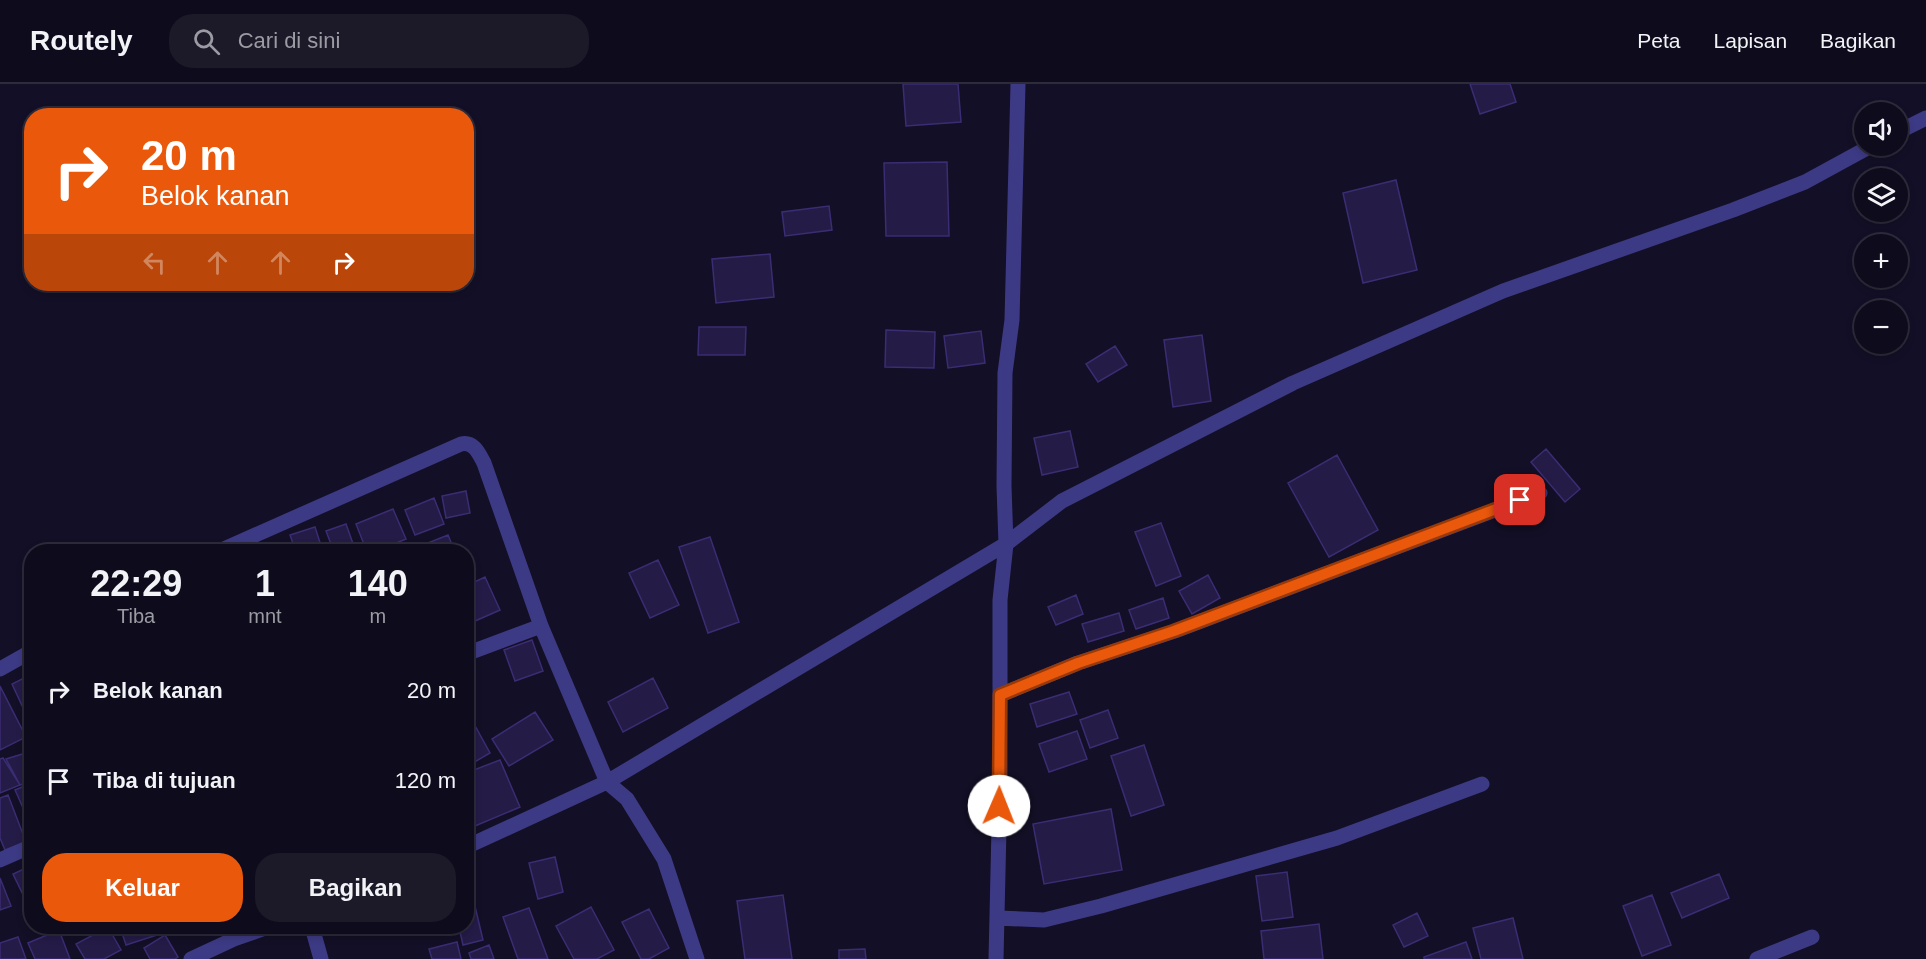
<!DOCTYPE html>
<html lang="id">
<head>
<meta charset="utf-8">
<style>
  :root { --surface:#0e0b1c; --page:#1c1929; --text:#f1f3f6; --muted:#9b9ba3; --line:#2e2b3b; --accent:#ea580c }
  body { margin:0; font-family:Arial,sans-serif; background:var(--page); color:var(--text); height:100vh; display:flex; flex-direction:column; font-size:22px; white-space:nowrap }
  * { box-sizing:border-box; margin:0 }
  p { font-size:20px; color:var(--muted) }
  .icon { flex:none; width:33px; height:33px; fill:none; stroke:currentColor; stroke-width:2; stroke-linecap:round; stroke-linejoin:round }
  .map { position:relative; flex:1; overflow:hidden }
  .details { position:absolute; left:24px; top:460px; width:450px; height:390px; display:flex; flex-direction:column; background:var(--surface); border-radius:24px; box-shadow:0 3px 9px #0003,0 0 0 2px var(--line) }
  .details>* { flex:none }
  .guide { position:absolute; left:24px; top:24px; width:450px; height:183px; border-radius:24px; box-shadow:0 3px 9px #0003,0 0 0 2px var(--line); background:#ea580c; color:#fff; overflow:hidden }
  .controls { position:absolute; left:1854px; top:18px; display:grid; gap:12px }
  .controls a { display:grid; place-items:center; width:54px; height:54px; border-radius:50%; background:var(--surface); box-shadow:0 3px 9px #0003,0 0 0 2px var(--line); font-size:30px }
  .pin { position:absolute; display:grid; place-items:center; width:51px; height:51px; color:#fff; margin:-26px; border-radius:12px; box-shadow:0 3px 9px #0006 }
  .me { position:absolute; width:66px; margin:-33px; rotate:1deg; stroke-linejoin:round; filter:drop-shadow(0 0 4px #0008) }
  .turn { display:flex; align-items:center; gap:21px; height:126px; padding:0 18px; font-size:27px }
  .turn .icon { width:78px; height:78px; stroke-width:2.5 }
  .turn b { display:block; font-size:42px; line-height:51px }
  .lanes { display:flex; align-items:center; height:57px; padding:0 18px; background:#0003; justify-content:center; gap:30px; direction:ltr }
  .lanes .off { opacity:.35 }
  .eta { display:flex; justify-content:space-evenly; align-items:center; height:102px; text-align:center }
  .eta b { font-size:36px; font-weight:700; line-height:42px }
  .button { display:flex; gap:12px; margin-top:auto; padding:12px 18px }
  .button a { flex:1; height:69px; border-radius:24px; background:var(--accent); color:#fff; font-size:24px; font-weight:700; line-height:69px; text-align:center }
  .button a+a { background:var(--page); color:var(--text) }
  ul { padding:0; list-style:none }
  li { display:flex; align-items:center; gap:18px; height:90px; padding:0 18px }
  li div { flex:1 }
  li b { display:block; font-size:22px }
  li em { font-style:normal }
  header { display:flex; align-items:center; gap:36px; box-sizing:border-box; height:84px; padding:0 30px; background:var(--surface); border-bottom:2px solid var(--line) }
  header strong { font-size:28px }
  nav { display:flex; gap:33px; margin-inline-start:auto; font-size:21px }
  .search { width:420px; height:54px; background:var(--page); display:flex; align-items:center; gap:15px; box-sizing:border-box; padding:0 21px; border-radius:24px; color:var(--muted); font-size:22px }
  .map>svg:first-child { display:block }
  .building { fill:#241b47; stroke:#3b2d73; stroke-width:1.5 }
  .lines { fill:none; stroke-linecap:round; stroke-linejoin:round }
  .minor { stroke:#3d3a85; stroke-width:15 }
  .route-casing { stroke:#983908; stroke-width:15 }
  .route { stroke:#ea580c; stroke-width:10 }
</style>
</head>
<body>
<header>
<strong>Routely</strong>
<div class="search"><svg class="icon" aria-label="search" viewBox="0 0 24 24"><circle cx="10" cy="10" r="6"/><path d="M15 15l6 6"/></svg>Cari di sini</div>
<nav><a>Peta</a><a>Lapisan</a><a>Bagikan</a></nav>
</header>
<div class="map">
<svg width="1926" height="875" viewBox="0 0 1926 875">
  <rect width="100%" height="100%" fill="#130f26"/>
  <path class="building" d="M903,0H958L961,38L906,42Z
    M1470,0H1510L1516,18L1480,30Z
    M947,78L949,152H886L884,79Z
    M1396,96L1417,186L1363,199L1343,109Z
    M829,122L832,146L785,152L782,128Z
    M770,170L774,213L716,219L712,175Z
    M699,243H746L745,271H698Z
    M886,246L935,248L934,284L885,283Z
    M981,247L985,279L948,284L944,252Z
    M1202,251L1211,317L1173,323L1164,256Z
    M1115,262L1127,281L1098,298L1086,280Z
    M1070,347L1078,383L1042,391L1034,354Z
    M1546,365L1580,405L1565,418L1531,378Z
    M1337,371L1378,446L1329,473L1288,399Z
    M466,407L470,429L446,434L442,412Z
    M434,414L444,440L415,451L405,426Z
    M393,425L406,455L374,468H367L356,440Z
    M1161,439L1181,492L1156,502L1135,448Z
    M346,440L356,468H334L326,447Z
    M315,443L323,468H296L290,451Z
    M448,451L455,468H420L418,463Z
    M710,453L739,538L708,549L679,463Z
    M658,476L679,521L650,534L629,489Z
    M1208,491L1220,514L1192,530L1179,507Z
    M485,493L500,526L466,541V502Z
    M1076,511L1083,530L1056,541L1048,523Z
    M1163,514L1169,534L1136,545L1129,526Z
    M1119,529L1124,547L1088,558L1082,540Z
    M532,556L543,587L515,597L504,566Z
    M32,590V625L25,628L12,600Z
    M653,594L668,624L623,648L608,618Z
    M466,601L474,618L466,621Z
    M0,602L26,653L0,666Z
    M1069,608L1077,630L1037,643L1030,620Z
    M1108,626L1118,654L1090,664L1080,636Z
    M535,628L553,656L509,682L492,655Z
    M473,638L490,669L466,683V642Z
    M1077,647L1087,675L1049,688L1039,660Z
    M1144,661L1164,721L1131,732L1111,672Z
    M32,667V697L20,701L6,675Z
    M3,674L20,701L0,709V675Z
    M500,676L520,723L475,742L466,722V689Z
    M32,699V744L15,706Z
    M8,711L26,758L5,766L0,754V714Z
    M1111,725L1122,786L1044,800L1033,740Z
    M555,773L563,808L538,815L529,779Z
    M26,784L32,796V819L28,821L13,790Z
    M1287,788L1293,833L1262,837L1256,792Z
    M1719,790L1729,814L1682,834L1671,809Z
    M0,794L11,822L0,826Z
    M783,811L792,875H745L737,817Z
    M1652,811L1671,861L1642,872L1623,822Z
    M473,814L483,856L463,861L459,843H466V816Z
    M591,823L614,866L597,875H574L556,842Z
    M529,824L548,875H518L503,833Z
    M649,825L669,864L649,875H641L622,838Z
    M1417,829L1428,852L1404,863L1393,841Z
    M1513,834L1523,875H1481L1473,844Z
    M1319,840L1323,875H1264L1261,847Z
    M108,843L121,866L104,875H85L76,860Z
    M120,843H158L160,850L126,861Z
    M162,843H189L165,851Z
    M59,846L70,875H35L28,859Z
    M165,851L178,873L175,875H150L144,864Z
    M18,853L26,875H0V859Z
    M457,858L461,875H432L429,865Z
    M1466,858L1472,875H1424V873Z
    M489,861L494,875H471L469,869Z
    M865,865L866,875H839V866Z"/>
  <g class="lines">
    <path class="minor" d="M1898,48L1926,34
      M217,468L461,360C474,357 479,370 484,379L541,542L607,698L466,763
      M466,570L541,542
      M0,585L32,567
      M1000,611L1078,579L1175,547L1540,409
      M0,776L32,762
      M998,834L1044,836L1101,822L1337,754L1482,700
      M312,843L321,875
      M191,875L234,855L268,843
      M697,875L664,775L627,715L607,698L1006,460L1062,417L1293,299L1503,207L1733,126L1805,98L1871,62
      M996,875L1000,700V516L1006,460L1004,402L1005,289L1012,236L1018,0
      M1757,875L1812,853"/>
  </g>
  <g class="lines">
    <g class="route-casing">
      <path id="route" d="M999,722L1000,611L1078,579L1174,547L1520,416"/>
    </g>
    <use href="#route" class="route"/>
  </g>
</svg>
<div class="controls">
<a><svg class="icon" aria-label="sound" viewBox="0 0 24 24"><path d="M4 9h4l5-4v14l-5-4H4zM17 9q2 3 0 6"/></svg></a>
<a><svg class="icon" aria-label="layers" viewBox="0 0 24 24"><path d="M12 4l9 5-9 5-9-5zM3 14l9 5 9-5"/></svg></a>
<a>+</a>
<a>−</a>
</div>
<div class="pin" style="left:1520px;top:416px;background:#d93025"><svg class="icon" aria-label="arrive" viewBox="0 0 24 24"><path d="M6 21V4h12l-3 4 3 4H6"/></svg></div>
<svg class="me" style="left:999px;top:722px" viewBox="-20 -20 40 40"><circle r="19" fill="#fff"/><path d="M0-13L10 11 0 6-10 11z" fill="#ea580c"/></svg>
<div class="guide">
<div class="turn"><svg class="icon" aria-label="right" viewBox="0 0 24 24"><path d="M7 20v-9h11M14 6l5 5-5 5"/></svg><div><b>20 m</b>Belok kanan</div></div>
<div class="lanes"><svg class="icon off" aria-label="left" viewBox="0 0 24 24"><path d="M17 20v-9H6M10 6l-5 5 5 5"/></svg><svg class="icon off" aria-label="ahead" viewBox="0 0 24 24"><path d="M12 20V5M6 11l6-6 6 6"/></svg><svg class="icon off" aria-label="ahead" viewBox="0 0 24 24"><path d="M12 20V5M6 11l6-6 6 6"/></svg><svg class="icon" aria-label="right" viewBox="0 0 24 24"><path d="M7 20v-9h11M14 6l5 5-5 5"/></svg></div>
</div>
<section class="details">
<div class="eta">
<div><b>22:29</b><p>Tiba</p></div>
<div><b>1</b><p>mnt</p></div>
<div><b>140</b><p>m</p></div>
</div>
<ul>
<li><svg class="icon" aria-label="right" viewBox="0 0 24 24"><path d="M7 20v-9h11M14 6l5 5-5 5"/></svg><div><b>Belok kanan</b></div><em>20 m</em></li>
<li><svg class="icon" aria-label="arrive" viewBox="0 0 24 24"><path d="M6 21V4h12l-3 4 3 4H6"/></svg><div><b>Tiba di tujuan</b></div><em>120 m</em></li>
</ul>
<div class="button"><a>Keluar</a><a>Bagikan</a></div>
</section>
</div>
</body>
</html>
